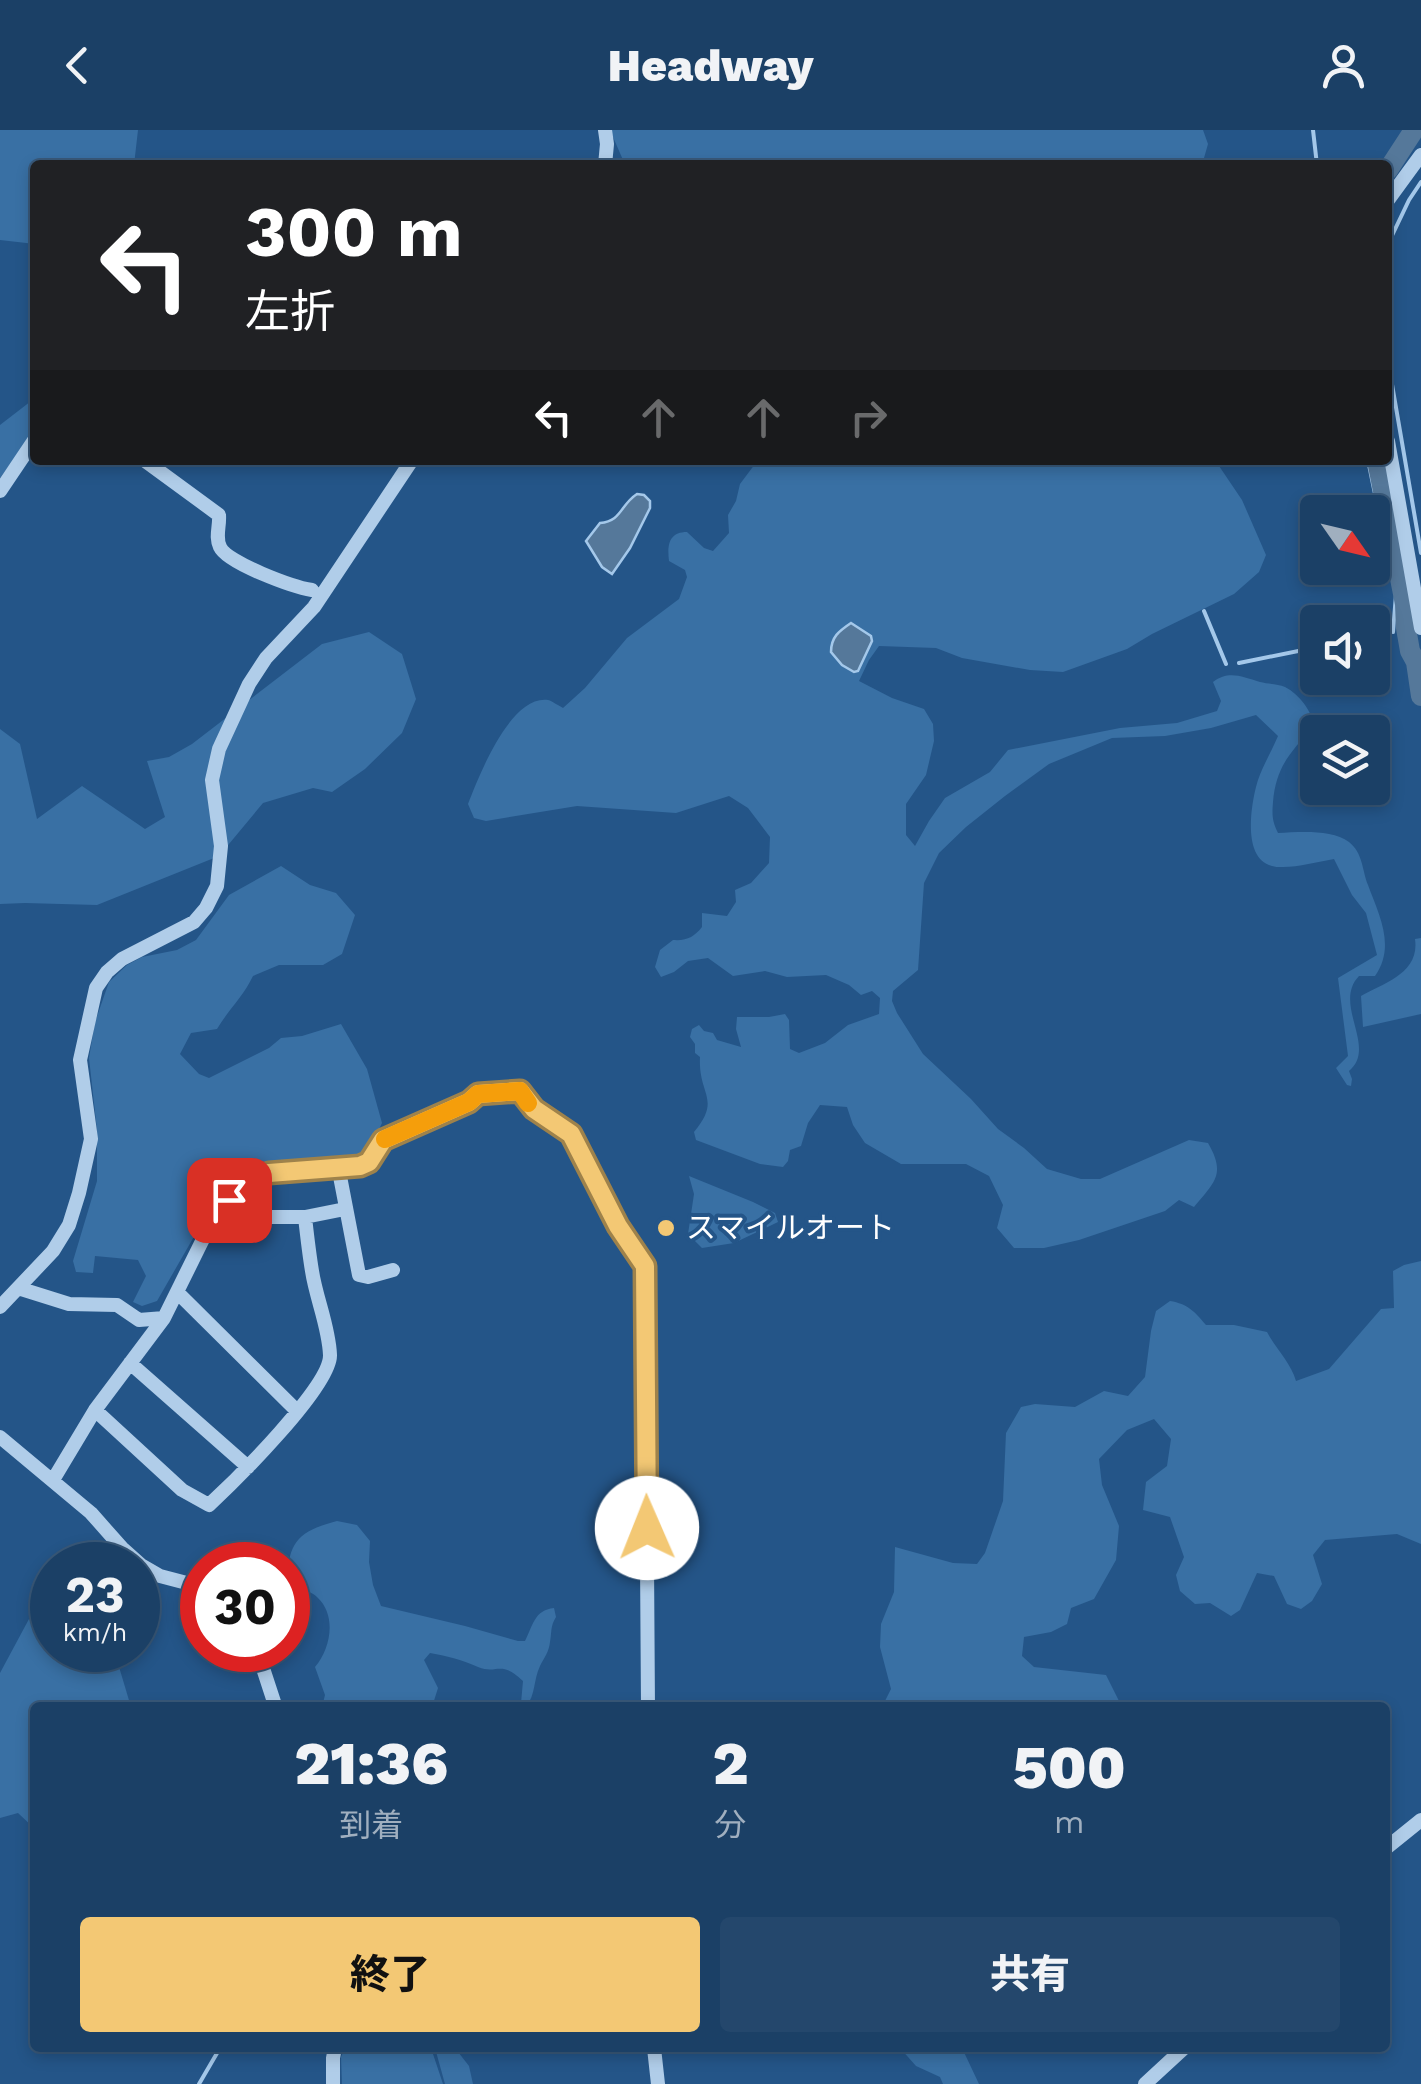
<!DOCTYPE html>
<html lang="ja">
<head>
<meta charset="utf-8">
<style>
  :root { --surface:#1b4066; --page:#24476c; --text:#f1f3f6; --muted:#a0afbf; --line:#39597a; --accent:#f3c874 }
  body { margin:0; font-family:"Work Sans","Noto Sans JP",sans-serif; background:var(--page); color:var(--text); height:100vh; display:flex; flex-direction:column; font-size:38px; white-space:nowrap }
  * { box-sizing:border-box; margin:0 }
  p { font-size:32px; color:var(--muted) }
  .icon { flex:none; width:55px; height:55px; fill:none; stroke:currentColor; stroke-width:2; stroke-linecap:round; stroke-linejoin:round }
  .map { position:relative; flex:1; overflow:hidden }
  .panel { position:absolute; left:30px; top:1572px; width:1360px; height:350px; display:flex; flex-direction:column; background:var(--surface); border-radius:10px; box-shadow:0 5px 15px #0003,0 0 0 2px var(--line) }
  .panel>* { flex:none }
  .banner { position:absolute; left:30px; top:30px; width:1362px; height:305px; border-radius:10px; box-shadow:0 5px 15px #0003,0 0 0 2px var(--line); background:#202124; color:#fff; overflow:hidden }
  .needle { width:65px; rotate:124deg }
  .controls { position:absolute; left:1300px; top:365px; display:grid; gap:20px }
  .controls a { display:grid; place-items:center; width:90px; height:90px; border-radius:10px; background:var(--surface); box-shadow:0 5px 15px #0003,0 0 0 2px var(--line); font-size:50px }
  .speed { position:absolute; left:30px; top:1412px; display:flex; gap:20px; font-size:50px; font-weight:700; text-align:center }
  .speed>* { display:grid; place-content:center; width:130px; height:130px; border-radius:50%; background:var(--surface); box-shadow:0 5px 15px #0003,0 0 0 2px var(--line); line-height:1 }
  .speed small { font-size:25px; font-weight:400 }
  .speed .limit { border:15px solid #d22; background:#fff; color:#111 }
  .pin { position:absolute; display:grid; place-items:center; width:85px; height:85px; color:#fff; margin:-42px; border-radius:20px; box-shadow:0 5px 15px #0006 }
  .me { position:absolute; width:110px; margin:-55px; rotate:359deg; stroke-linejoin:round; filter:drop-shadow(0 0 8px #0008) }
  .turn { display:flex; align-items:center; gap:35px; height:210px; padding:0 50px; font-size:45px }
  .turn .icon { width:130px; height:130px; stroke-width:2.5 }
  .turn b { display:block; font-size:70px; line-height:85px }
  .lanes { display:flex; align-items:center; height:95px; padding:0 50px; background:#0003; justify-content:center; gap:50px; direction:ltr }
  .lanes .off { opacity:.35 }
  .eta { display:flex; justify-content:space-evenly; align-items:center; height:170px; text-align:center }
  .eta b { font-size:60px; font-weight:800; line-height:70px }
  .cta { display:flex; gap:20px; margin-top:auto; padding:20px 50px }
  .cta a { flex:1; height:115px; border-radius:10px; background:var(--accent); color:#111; font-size:40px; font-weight:800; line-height:115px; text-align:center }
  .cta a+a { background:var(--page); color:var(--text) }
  header { display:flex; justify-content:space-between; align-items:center; height:130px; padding:0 50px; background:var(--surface); font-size:45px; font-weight:800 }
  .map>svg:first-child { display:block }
  .green { fill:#3970a4 }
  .water { fill:#55789a; stroke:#a4c8ea; stroke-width:2.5 }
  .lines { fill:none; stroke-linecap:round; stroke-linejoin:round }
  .stream { stroke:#a4c8ea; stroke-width:4 }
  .river { stroke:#55789a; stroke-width:20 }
  .minor { stroke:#b0cde9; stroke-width:14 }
  .route-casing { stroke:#9e824b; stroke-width:25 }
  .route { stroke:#f3c874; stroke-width:18 }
  .slow { stroke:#f59e0b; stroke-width:18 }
  .poi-dot { fill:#f3c874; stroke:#245588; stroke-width:4 }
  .labels { text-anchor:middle; stroke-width:8; stroke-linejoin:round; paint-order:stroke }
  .poi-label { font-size:30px; fill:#fff; stroke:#245588; text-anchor:start }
</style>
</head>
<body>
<header><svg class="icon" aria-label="back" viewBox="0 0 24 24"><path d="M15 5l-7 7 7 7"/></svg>Headway<svg class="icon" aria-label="person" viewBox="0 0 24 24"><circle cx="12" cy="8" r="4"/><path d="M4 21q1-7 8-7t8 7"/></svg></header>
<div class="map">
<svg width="1421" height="1954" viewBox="0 0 1421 1954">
  <rect width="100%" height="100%" fill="#245588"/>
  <path class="green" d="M0,0H138L134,35H35V114L0,110Z
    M610,0H1203L1208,14L1202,35H629L623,30Z
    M35,268V301L0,348V295Z
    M758,330H955L986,333L998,330H1215L1242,370L1266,425L1259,442L1234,464L1152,504L1127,519L1063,542L1030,540L962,528L936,518L879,516L869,530L859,551L892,568L924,579L933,594L934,611L926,645L906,674V705L915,716L929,691L945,668L990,642L1008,620L1120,598L1177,593L1217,581L1221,571L1213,552C1229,540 1242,547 1260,552C1268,554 1278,554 1285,557C1299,564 1312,581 1314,596C1291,622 1276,636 1273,672C1272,685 1272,691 1278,703C1299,702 1332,699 1349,712C1363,723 1362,740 1368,755C1379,785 1396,816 1375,846H1359C1332,874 1378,917 1349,941L1352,949L1351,956L1347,955L1336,938L1348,926L1338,848L1377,825L1366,783L1352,765L1334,729C1316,732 1296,738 1279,737C1242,736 1250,681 1256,657C1260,640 1271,623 1278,606L1256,585L1211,598L1165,606L1112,608L1049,634L1005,666L966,697L939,723L924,753L918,840L893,861L892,871L897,883L923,924L971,969L998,999L1024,1018L1047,1039L1081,1049H1100L1189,1010L1208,1013C1226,1044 1215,1052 1194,1077L1179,1070L1165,1081L1079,1110L1044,1118H1014L997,1098L1003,1075L989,1046L966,1034H901L865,1013L853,995L847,977L820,975L808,993L801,1016L790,1020L788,1031L783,1037L760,1034L696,1010L694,1002C722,968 698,966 700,927L695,923V914L690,907L692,899L699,895L704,901L713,903L717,910L741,917L736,899L737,887H769L785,884L789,890L790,919L799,923L825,913L848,895L879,884L880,868L872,861L861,865L849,855L826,845L787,847L765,841L733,846L708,828L688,831L674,842L661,847L655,837L660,820L673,810C687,811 694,807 702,797V783L727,786L736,772L735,760L751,753L769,733L770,707L748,678L729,666L676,683L577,676L486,691L474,688L468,674C479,646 510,565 548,570C550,570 561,577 563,578L585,558L627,508L679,469L687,447L685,440L669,431C667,415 669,402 687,402L704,418L713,421L729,403L728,385L736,371L740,354Z
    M369,502L402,524L416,569L402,603L365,639L332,662L313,658L263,673L219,726L97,775L25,773L0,774V599L20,614L37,689L82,656L145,699L165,687L147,631L169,627L192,614L322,514Z
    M281,736L310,755L336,763L355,785L342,824L323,835H279L253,846C243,867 229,879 217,899L191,903L180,924L199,944L209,948L269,918L281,908L302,906L341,894L367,939L382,993L367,1024L264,1039L207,1084L157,1171L142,1176L133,1172L146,1146L138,1130L95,1126L93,1143L76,1142L73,1131L97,1051V1000L89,928L95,892L109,852L127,835L142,827L177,820L196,810L229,765Z
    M1421,808V884L1363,897L1361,866C1384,853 1420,843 1415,809Z
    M689,1046L753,1072L775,1083L778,1092L734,1113L702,1118L688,1104L694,1064Z
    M1421,1131V1414L1397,1404L1325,1410L1313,1425L1322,1454L1312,1471L1301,1479L1287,1474L1274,1446L1257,1443L1240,1480L1231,1486L1210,1473L1195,1474L1180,1461L1176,1445L1184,1427L1170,1387L1143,1380L1146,1352L1167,1336L1171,1309L1154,1289L1127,1300L1099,1329L1102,1355L1119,1396L1116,1430L1094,1469L1071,1478L1067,1494L1051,1502L1024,1507L1022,1526L1034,1537L1106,1545L1122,1577H882L891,1559L880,1517L881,1494L894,1462L895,1417L953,1433L977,1434L985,1423L1003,1371L1006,1303L1021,1277L1035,1274L1075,1277L1104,1261L1128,1266L1145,1247L1151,1201L1156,1181L1170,1171C1188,1174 1194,1181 1206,1195H1234L1267,1202C1276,1219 1291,1233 1296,1251L1329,1239L1381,1179L1394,1178L1393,1141L1404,1135Z
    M337,1391L357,1395L370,1411L369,1432L373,1455L381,1476L465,1496L518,1511H525C533,1496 534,1480 554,1478L556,1487C550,1497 552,1501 550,1512C549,1522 544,1528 540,1536C533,1551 536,1564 526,1577L521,1573L523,1551C500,1529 498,1545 478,1537C462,1530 448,1526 430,1523L424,1530L438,1558L432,1577H293L323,1573L325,1565L315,1537C331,1518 337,1485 317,1467C307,1457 297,1464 288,1452C287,1412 299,1401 337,1391Z
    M29,1489L52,1490V1520H114L131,1577L35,1578V1699L18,1683L0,1688V1543Z
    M345,1918H431L443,1954H342L341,1927Z
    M435,1918H455L469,1936L473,1954H445Z
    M900,1918H962L979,1954H943L940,1947L916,1936Z"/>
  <path class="water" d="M637,364L644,365L650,371V378L630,418L612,444L602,437L586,411L600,393C622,391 620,375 637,364Z
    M851,493L871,506L872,511L858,541L854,542L842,535L831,522C831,507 839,501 851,493Z"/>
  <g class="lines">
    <path class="stream" d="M1313,0L1317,35
      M1388,114L1409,70L1421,52
      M1388,231L1421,423
      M1368,330L1396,465L1393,502
      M1222,335L1223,330
      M1204,481L1226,534
      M1402,500L1410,498
      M1372,506L1388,502
      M1239,533L1318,517
      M199,1954L220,1918"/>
    <path class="river" d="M1388,40L1414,0
      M1377,330L1405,474L1406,498L1410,521L1416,532L1421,566"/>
    <path class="minor" d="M605,35L607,14L605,0
      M1388,70L1421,25
      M1388,311L1421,498
      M144,330L219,385C220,396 215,407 220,417C227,433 293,457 312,460
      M0,361L35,309
      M216,1092L213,1086C229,1070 250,1048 272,1043C293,1038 316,1038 338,1036
      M393,1140L368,1147L359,1145L338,1036H359L369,1032L383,1010L469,972C483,959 501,961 519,961L534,979L571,1004L617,1097L645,1136L648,1578
      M18,1158L69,1174L117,1175L139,1190L164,1188
      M177,1162L297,1281
      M0,1177L53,1121L69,1095L79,1063L91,1009L80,930L96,858L107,842L122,829L194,792L206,778L217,756L221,716L212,650L219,619L249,554L266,528L314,477L412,330
      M130,1233L248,1337
      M95,1280L182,1360L209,1375C235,1351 331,1256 330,1225C329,1197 316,1168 312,1141C309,1123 307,1105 305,1087
      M0,1307L91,1383L122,1418L141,1435L160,1446L202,1457
      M53,1350L95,1280L164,1188L210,1095L243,1087H305L345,1079
      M257,1520L276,1578
      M1385,1719L1421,1690
      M654,1918L658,1954
      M333,1954V1928L335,1918
      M1145,1954L1184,1918"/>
  </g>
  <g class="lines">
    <g class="route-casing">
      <path id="route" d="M229,1070L252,1052L269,1043L360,1036L369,1032L383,1010L469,972L478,964L520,961L534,979L571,1004L618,1096L645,1136L647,1398"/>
    </g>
    <use href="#route" class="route"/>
    <path class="slow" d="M385,1009L469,972L478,964L520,961L528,973"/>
  </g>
  <circle class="poi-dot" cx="666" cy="1098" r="10"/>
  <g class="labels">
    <g class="poi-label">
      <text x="686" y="1108">スマイルオート</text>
    </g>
  </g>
</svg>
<div class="controls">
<a><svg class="needle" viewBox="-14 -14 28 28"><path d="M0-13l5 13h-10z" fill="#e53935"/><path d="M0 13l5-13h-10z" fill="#a0afbf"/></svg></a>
<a><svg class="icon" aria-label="sound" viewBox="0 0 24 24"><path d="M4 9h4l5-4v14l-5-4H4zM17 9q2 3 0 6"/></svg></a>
<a><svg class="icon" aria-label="layers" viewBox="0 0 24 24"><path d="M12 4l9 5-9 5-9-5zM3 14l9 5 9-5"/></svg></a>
</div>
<div class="speed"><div>23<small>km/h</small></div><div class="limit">30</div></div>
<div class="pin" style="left:229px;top:1070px;background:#d93025"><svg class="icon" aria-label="arrive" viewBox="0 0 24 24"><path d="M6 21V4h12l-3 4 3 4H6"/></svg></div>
<svg class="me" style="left:647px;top:1398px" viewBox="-20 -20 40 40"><circle r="19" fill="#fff"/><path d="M0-13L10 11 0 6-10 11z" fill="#f3c874"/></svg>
<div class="banner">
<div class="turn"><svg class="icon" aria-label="left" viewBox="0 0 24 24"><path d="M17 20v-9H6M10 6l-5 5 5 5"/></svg><div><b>300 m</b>左折</div></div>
<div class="lanes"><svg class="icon" aria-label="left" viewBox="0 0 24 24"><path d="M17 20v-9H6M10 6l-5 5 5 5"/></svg><svg class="icon off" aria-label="ahead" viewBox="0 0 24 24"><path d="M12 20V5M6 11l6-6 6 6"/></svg><svg class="icon off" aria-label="ahead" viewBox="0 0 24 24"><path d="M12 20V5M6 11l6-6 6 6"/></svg><svg class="icon off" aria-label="right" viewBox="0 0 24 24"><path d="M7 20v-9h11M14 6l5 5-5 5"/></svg></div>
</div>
<section class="panel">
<div class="eta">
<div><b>21:36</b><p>到着</p></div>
<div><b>2</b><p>分</p></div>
<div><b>500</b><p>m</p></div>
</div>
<div class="cta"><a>終了</a><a>共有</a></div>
</section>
</div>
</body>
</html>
